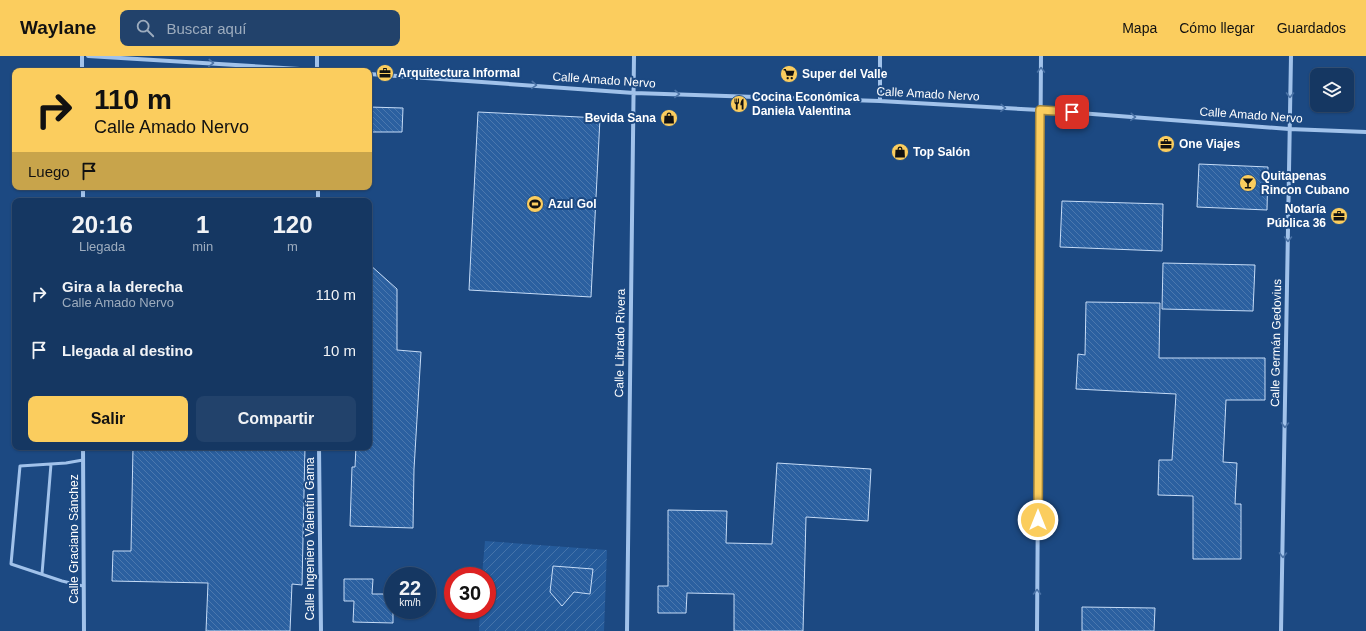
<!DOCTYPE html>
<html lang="es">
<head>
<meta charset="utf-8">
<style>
  :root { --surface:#153762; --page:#22426b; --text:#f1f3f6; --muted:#9dacbe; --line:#345177; --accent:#fbcd5e }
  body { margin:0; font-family:Helvetica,sans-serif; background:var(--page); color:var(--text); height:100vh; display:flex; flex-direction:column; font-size:15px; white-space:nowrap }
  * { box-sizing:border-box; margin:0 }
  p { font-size:13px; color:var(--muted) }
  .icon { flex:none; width:22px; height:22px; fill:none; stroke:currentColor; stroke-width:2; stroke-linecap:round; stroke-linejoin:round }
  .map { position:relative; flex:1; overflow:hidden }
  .panel { position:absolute; left:12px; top:142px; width:360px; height:252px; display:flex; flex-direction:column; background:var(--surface); border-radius:8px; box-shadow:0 1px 3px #0004,0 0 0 1px var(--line) }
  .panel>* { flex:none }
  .banner { position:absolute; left:12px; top:12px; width:360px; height:122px; border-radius:8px; box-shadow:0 1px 3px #0004,0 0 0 1px var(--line); background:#fbcd5e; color:#111; overflow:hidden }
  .tools { position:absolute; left:1310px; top:12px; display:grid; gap:8px }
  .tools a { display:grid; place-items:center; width:44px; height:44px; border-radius:8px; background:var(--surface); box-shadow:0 1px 3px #0004,0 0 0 1px var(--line); font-size:20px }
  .speed { position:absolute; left:384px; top:511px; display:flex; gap:8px; font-size:20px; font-weight:700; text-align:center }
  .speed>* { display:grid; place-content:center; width:52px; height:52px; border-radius:50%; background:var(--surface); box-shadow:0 1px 3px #0004,0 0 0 1px var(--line); line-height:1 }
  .speed small { font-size:10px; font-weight:400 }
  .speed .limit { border:6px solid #d22; background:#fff; color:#111 }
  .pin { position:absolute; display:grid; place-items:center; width:34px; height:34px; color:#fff; margin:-17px; border-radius:8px; box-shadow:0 2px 6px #0006 }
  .me { position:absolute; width:44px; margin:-22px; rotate:0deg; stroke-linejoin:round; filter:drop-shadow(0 0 3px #0008) }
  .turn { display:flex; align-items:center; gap:14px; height:84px; padding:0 16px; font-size:18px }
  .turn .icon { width:52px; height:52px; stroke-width:2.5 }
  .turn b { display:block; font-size:28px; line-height:34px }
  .then { display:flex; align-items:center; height:38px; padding:0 16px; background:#0003; gap:8px; font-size:15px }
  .eta { display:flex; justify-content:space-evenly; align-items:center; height:68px; text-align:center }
  .eta b { font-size:24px; font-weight:700; line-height:28px }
  .cta { display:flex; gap:8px; margin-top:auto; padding:8px 16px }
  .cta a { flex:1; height:46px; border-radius:8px; background:var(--accent); color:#111; font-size:16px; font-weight:700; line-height:46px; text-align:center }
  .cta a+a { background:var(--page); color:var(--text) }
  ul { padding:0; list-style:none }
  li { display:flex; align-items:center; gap:12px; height:56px; padding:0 16px }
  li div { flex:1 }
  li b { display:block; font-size:15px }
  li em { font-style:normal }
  header { display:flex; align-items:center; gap:24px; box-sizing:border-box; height:56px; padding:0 20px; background:var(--accent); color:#111 }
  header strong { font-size:19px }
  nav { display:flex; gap:22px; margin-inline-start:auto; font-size:14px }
  .search { width:280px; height:36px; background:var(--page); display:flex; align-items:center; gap:10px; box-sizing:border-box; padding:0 14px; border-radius:8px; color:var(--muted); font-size:15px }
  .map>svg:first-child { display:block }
  .garden { fill:url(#garden-furrows) }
  .building { fill:url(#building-back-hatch); stroke:#c6dcf7 }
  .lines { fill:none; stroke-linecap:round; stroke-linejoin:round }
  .lane { stroke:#a1c2ea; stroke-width:3 }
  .street { stroke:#a1c2ea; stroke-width:4 }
  .oneway { stroke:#4b73a6 }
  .route-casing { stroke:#a3853d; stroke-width:10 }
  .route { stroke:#fbcd5e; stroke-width:7 }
  .labels { text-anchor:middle; stroke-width:4; stroke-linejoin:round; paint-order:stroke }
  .poi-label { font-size:12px; font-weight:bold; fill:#fff; stroke:#1c4982; text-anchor:start }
  .street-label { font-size:12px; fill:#fff; stroke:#1c4982 }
</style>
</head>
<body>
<header>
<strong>Waylane</strong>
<div class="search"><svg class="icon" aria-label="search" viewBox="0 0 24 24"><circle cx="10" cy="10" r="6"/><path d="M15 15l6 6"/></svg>Buscar aquí</div>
<nav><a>Mapa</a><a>Cómo llegar</a><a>Guardados</a></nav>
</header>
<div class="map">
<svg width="1366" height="575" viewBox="0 0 1366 575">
  <defs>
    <pattern id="garden-furrows" width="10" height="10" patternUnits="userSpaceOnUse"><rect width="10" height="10" fill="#255b9b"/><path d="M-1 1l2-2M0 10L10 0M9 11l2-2" fill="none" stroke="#4674aa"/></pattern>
    <pattern id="building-back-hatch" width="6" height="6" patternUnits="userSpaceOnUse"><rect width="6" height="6" fill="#2b60a0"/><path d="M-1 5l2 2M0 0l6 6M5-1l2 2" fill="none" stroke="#4b78ae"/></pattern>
  </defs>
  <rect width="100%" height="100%" fill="#1c4982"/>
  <path class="garden" d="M485,485L607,494L604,575H479L480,554H487V520H482Z"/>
  <path class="building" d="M369,51L403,52L402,76H369Z
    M478,56L600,62L591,241L469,234Z
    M1199,108L1268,111L1267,154L1197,151Z
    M1062,145L1163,148L1162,195L1060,191Z
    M1163,207L1255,209L1253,255L1162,253Z
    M369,208L397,233V294L421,296L414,413L413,472L350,470L352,411H355L356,391H369Z
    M1086,246L1160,247L1159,302H1265V344H1226L1223,406L1237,407L1235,448H1241V503H1193V440L1158,439L1159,404H1172L1176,338L1076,333L1078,298L1085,299Z
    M133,391H305L302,529L292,528L290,575H206L208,527L112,525L113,495H131Z
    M777,407L871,413L868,465L806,461L803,575H734V538L687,537L686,557H658V530H668V454L727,455L726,487L772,488Z
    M553,510L593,513L590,538L574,536L562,550L550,536Z
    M344,523H373L372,538H393V567L353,566L354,545H344Z
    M1082,551L1155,552L1154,575H1082Z"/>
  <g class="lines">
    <path class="lane" d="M83,404L66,407L20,410L11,508L62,525L83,530
      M42,518L51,408"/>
    <path class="street" d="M82,0V15
      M88,0L333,15
      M317,15V0
      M369,18L634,37L880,45L1040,54L1289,73L1366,76
      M880,45V0
      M83,131V145
      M318,131V145
      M83,391L84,575
      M319,391L321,575
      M627,575L634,0
      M1037,575L1041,0
      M1281,575L1291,0"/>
  </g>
  <defs><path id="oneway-chevron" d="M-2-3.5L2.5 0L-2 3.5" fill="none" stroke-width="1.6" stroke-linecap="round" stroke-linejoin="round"/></defs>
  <g class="oneway">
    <use href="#oneway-chevron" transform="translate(211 7) rotate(3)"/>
    <use href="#oneway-chevron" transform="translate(1041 14) rotate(-89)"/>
    <use href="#oneway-chevron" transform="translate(534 29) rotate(4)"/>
    <use href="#oneway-chevron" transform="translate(677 38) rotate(2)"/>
    <use href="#oneway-chevron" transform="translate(1290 39) rotate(91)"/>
    <use href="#oneway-chevron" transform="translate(1003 52) rotate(3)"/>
    <use href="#oneway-chevron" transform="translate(1133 61) rotate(4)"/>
    <use href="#oneway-chevron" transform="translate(1288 183) rotate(91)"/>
    <use href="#oneway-chevron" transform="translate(1285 369) rotate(91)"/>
    <use href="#oneway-chevron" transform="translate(1283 499) rotate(91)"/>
    <use href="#oneway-chevron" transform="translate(1037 536) rotate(-90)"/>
  </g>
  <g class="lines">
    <g class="route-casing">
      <path id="route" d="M1038,464L1040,54L1072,56"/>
    </g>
    <use href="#route" class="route"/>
  </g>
  <defs>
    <g id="office-disc" transform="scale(0.9)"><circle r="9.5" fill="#fbcd5e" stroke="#1c4982"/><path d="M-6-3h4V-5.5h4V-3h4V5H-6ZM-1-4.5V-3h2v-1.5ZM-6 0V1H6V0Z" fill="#111"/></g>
    <g id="supermarket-disc" transform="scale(0.9)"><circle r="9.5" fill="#fbcd5e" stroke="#1c4982"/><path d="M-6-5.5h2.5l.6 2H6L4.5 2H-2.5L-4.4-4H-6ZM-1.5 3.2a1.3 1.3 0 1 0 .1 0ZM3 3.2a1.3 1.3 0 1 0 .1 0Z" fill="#111"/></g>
    <g id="restaurant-disc" transform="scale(0.9)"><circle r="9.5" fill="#fbcd5e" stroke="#1c4982"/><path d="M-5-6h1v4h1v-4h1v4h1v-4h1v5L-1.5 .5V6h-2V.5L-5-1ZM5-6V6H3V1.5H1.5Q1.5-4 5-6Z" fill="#111"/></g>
    <g id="shop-disc" transform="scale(0.9)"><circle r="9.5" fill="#fbcd5e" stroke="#1c4982"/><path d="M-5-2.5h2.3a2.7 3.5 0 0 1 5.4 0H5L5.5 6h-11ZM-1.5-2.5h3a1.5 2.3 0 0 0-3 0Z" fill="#111"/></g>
    <g id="bar-disc" transform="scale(0.9)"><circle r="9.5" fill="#fbcd5e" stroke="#1c4982"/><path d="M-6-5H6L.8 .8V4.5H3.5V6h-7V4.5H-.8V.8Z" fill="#111"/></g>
    <g id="stadium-disc" transform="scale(0.9)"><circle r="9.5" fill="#fbcd5e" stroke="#1c4982"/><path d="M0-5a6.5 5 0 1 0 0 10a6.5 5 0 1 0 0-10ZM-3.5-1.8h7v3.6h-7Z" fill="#111"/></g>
  </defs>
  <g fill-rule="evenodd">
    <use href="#office-disc" x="385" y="17"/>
    <use href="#supermarket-disc" x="789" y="18"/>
    <use href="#restaurant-disc" x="739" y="48"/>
    <use href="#shop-disc" x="669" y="62"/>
    <use href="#office-disc" x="1166" y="88"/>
    <use href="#shop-disc" x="900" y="96"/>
    <use href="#bar-disc" x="1248" y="127"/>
    <use href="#stadium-disc" x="535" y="148"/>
    <use href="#office-disc" x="1339" y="160"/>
  </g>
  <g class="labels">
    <g class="poi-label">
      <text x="398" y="21">Arquitectura Informal</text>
      <text x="802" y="22">Super del Valle</text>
      <text x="752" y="45">Cocina Económica<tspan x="752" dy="14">Daniela Valentina</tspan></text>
      <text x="656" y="66" text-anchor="end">Bevida Sana</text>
      <text x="1179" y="92">One Viajes</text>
      <text x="913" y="100">Top Salón</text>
      <text x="1261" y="124">Quitapenas<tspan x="1261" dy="14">Rincon Cubano</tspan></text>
      <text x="548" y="152">Azul Gol</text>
      <text x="1326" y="157" text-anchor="end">Notaría<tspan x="1326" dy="14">Pública 36</tspan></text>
    </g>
    <g class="street-label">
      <text transform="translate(604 24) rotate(4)" y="4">Calle Amado Nervo</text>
      <text transform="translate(928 38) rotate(3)" y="4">Calle Amado Nervo</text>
      <text transform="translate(1251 59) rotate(4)" y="4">Calle Amado Nervo</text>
      <text transform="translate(620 287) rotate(-89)" y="4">Calle Librado Rivera</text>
      <text transform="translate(1276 287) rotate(-89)" y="4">Calle Germán Gedovius</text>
      <text transform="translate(74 483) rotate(-90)" y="4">Calle Graciano Sánchez</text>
      <text transform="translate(310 483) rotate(-90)" y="4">Calle Ingeniero Valentín Gama</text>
    </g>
  </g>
</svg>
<div class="tools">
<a><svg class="icon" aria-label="layers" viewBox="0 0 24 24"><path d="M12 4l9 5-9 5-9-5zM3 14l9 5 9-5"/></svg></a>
</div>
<div class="speed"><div>22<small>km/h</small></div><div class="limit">30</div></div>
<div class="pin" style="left:1072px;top:56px;background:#d93025"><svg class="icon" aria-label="arrive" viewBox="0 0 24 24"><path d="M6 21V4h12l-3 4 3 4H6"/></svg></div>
<svg class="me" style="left:1038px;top:464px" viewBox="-20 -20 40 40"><circle r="17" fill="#fbcd5e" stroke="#fff" stroke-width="3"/><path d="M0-11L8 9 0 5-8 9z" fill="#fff"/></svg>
<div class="banner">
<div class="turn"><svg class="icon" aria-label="right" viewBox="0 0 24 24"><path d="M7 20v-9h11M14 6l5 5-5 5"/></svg><div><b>110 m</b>Calle Amado Nervo</div></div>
<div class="then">Luego<svg class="icon" aria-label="arrive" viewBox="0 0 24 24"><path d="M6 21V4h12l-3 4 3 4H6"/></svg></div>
</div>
<section class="panel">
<div class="eta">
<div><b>20:16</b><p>Llegada</p></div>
<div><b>1</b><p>min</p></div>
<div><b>120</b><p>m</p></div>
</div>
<ul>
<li><svg class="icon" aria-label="right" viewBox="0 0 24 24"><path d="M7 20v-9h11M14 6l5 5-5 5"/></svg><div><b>Gira a la derecha</b><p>Calle Amado Nervo</p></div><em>110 m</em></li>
<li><svg class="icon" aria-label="arrive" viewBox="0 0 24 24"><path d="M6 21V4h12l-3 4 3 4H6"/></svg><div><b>Llegada al destino</b></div><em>10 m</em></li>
</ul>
<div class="cta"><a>Salir</a><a>Compartir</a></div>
</section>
</div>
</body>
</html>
